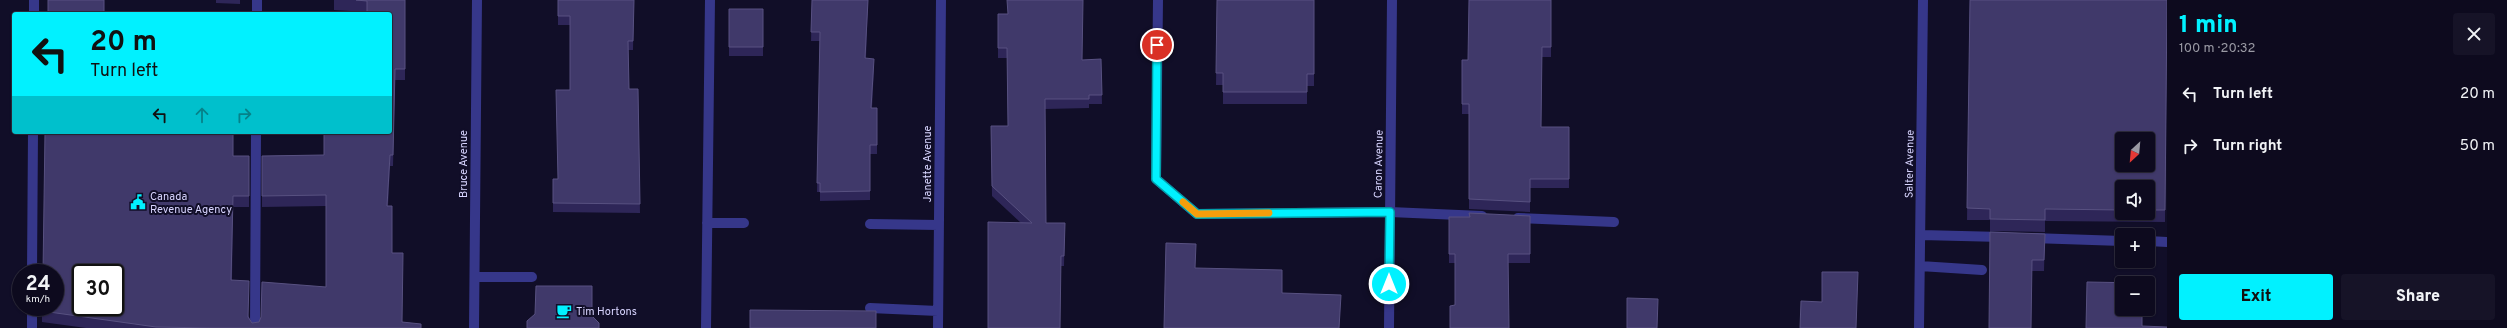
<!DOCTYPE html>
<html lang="en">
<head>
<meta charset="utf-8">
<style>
  :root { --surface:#0d0a1e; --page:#161327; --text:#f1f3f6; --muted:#9a9aa4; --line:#2d2b3c; --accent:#01f1ff }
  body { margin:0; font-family:Overpass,sans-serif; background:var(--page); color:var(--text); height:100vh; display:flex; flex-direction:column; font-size:15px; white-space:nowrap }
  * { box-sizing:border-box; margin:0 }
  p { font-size:13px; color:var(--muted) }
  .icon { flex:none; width:22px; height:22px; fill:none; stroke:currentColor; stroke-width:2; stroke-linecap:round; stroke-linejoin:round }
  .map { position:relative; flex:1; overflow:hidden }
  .drawer { display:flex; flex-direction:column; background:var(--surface); width:340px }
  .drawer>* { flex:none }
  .guide { position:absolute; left:12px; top:12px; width:380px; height:122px; border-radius:4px; box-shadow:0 1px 3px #0004,0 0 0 1px var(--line); background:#01f1ff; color:#111; overflow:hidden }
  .needle { width:26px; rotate:206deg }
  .buttons { position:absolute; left:2115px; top:132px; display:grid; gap:8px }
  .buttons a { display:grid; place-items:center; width:40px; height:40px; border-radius:4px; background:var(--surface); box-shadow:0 1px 3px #0004,0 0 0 1px var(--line); font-size:20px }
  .speed { position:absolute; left:12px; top:264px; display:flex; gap:8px; font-size:20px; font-weight:700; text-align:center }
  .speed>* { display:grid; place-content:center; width:52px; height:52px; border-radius:50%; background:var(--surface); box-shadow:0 1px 3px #0004,0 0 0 1px var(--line); line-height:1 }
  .speed small { font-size:10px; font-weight:400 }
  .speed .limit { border:2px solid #111; border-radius:6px; background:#fff; color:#111 }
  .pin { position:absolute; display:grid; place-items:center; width:34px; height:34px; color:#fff; margin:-17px; border:2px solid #fff; border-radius:50%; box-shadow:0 1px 4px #0007 }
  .me { position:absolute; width:44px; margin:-22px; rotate:0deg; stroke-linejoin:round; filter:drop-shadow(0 0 3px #0008) }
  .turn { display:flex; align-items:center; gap:14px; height:84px; padding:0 12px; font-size:18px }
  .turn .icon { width:52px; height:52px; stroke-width:2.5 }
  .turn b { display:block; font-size:28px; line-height:34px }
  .lanes { display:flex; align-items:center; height:38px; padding:0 12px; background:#0003; justify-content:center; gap:20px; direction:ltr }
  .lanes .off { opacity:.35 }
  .round { display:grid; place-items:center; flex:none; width:42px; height:42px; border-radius:4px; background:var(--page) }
  .overview { display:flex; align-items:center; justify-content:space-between; height:68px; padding:0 12px }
  h1 { font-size:24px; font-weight:800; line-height:30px; color:var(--accent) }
  .action { display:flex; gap:8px; margin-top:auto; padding:8px 12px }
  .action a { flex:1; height:46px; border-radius:4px; background:var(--accent); color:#111; font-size:16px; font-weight:800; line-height:46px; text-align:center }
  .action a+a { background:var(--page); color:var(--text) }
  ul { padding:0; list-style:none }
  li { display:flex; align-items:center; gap:12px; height:52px; padding:0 12px }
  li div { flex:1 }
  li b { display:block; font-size:15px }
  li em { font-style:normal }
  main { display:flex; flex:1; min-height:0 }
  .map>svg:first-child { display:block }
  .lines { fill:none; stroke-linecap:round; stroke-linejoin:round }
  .minor { stroke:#36378a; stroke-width:10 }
  .wall { fill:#2e2658; fill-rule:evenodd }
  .shaded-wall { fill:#1b153d }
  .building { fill:#40396a; stroke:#585181; fill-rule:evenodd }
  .route-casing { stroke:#019da6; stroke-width:10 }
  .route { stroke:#01f1ff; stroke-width:7 }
  .slow { stroke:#f59e0b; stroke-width:7 }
  .labels { text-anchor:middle; stroke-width:4; stroke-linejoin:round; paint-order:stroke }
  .street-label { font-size:11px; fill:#d8d5ff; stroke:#110e28 }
  .poi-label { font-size:11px; fill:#d8d5ff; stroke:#110e28; text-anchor:start }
</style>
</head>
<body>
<main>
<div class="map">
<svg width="2167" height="328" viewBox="0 0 2167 328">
  <rect width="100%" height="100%" fill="#110e28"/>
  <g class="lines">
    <path class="minor" d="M1158,0L1156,179L1197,214L1390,212L1482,216
      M34,14V0
      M257,14V0
      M1518,218L1614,222
      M707,223H744
      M870,224L939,225
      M1921,235L2002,237
      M2032,238L2122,241
      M2148,241L2167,242
      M1920,266L1982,270
      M32,273L33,132
      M475,277H532
      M870,308L938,311
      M32,328V307
      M255,328L256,132
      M474,328L477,0
      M706,328L710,0
      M938,328L941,0
      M1389,328L1392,0
      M1919,328L1923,0"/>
  </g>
  <path class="wall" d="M216,0H240V4L216,3Z
    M334,0H405V80H395L393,166H390L388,206L392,253L402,322L421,328H86L42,322V307L233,156H249V207H233L232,280L249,317L252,323L259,322L326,287V206L262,207V156L324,155L390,132L367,12L334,10Z
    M558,0H634L633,50H628L629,89H638L640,213L553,212V179H558L570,90V25H558Z
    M812,0H868L866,58L874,68L872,108H877V154H870V200L820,201V192H817L820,41H811Z
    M1217,0H1314V86H1307V104H1223V85H1216Z
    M1551,0V57H1542L1541,127H1569V188H1530V212L1469,209V114H1462V60H1468Z
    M1970,0L2167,29L2165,222L2045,221V232L1990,231V220H1967ZM2122,187H2148V213H2122Z
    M729,9H763V56H729Z
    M1007,14L1082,60L1101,59L1102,104H1089V108L1045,109L1046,223H1065L1064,266H1061L1021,223L992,196L991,126H1008L1007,58H998V24Z
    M1530,216V263H1449V217Z
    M2045,234L2044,271H2032L1989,328Z"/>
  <path class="shaded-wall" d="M868,0L865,67V58Z
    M874,59V68L871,117V108Z
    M390,155V166L387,217V206Z"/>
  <path class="building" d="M48,0H104V14H48Z
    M356,0H405V69H395L393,155H390L387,206H392V253H403L402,322L421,324V328H213L156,327L42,311V307H55V273H43L45,132H233V156H249V196H233L231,280L249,281L248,317L252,323L259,322L261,317L262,282L326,287V195L262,196V156L324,155V132H390V14H367V1ZM81,273H115V307H81Z
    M558,0H634L633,41H628L629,89H638L640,204L553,203V179H558L556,90H570V16H558Z
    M812,0H868L865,58L874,59L871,108H877V145H870V191L820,192V183H817L820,32H811Z
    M1007,0H1083L1082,60L1101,59L1102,95H1089V99H1045L1046,223H1065L1064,256H1061L1060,328H988V222L1032,223L992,186L991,126H1008L1007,48H998V14H1008Z
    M1217,0H1314V74H1307V92H1223V73H1216Z
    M1469,0H1551V47H1542L1541,127H1569V179H1530V202L1469,199V104H1462V60H1468Z
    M1970,0H2167L2165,210H2148V187H2122V210L2045,209V220L1990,219V209L1967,208ZM2122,139H2148V165H2122Z
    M729,9H763V47H729Z
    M1469,213L1530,216V254H1508L1509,328H1450V306L1455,305V254H1449V217H1470Z
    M1990,232L2045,234L2044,260H2032L2031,328H1989Z
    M1166,243L1196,244L1195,268L1282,270V293L1341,295L1339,328H1164Z
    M1822,272H1858L1856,328H1800L1801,301L1822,302Z
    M2087,282L2142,283H2122V309H2142V326L2167,327V328H2086Z
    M536,286H592V316L599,323V328H527V321L535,314Z
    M1627,298L1658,299L1657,328H1627Z
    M750,310L876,311V328H750Z"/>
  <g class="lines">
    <g class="route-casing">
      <path id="route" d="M1157,45L1156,179L1197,214L1390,212L1389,284"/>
    </g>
    <use href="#route" class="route"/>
    <path class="slow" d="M1183,202L1197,214L1269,213"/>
  </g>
  <defs>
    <g id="civic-bare" transform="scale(1.2)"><path d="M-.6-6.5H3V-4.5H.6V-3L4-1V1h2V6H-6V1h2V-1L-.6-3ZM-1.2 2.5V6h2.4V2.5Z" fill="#01f1ff" stroke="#110e28" stroke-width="2.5" paint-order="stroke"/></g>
    <g id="cafe-bare" transform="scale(1.2)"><path d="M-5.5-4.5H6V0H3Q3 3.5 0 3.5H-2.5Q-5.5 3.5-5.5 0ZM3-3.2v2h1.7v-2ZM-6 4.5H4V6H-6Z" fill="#01f1ff" stroke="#110e28" stroke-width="2.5" paint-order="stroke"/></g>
  </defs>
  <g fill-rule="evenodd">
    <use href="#civic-bare" x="138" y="202"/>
    <use href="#cafe-bare" x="564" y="311"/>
  </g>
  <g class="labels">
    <g class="street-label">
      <text transform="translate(463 164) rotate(-90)" y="4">Bruce Avenue</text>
      <text transform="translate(927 164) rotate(-90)" y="4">Janette Avenue</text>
      <text transform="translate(1378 164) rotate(-89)" y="4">Caron Avenue</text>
      <text transform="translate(1909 164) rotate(-89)" y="4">Salter Avenue</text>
    </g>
    <g class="poi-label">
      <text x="150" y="200">Canada<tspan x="150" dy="13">Revenue Agency</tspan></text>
      <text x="576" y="315">Tim Hortons</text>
    </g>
  </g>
</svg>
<div class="buttons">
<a><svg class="needle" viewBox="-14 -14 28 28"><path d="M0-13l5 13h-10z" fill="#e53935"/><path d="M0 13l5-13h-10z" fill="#9a9aa4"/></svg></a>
<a><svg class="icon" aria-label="sound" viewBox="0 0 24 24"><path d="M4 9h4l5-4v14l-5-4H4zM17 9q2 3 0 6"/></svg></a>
<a>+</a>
<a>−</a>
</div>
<div class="speed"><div>24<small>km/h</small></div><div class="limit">30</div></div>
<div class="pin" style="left:1157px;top:45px;background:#d93025"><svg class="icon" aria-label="arrive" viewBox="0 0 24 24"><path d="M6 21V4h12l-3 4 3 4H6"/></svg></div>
<svg class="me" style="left:1389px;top:284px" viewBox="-20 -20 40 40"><circle r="17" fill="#01f1ff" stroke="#fff" stroke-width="3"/><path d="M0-11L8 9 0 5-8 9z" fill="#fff"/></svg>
<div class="guide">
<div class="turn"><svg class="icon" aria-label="left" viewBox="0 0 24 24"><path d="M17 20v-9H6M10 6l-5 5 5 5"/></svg><div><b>20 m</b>Turn left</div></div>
<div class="lanes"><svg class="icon" aria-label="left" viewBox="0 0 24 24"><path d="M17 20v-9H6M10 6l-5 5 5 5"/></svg><svg class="icon off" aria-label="ahead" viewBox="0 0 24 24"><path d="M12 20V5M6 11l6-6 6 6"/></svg><svg class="icon off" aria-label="right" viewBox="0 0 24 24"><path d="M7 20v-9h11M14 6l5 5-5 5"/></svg></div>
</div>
</div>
<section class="drawer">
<div class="overview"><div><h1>1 min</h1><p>100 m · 20:32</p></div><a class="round"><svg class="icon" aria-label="close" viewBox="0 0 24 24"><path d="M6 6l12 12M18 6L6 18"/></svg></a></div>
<ul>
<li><svg class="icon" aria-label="left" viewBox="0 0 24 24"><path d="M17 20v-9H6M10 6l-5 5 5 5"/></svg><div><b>Turn left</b></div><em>20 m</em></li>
<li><svg class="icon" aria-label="right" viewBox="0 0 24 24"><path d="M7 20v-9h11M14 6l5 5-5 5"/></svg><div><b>Turn right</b></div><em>50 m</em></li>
</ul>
<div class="action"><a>Exit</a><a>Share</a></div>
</section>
</main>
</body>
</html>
